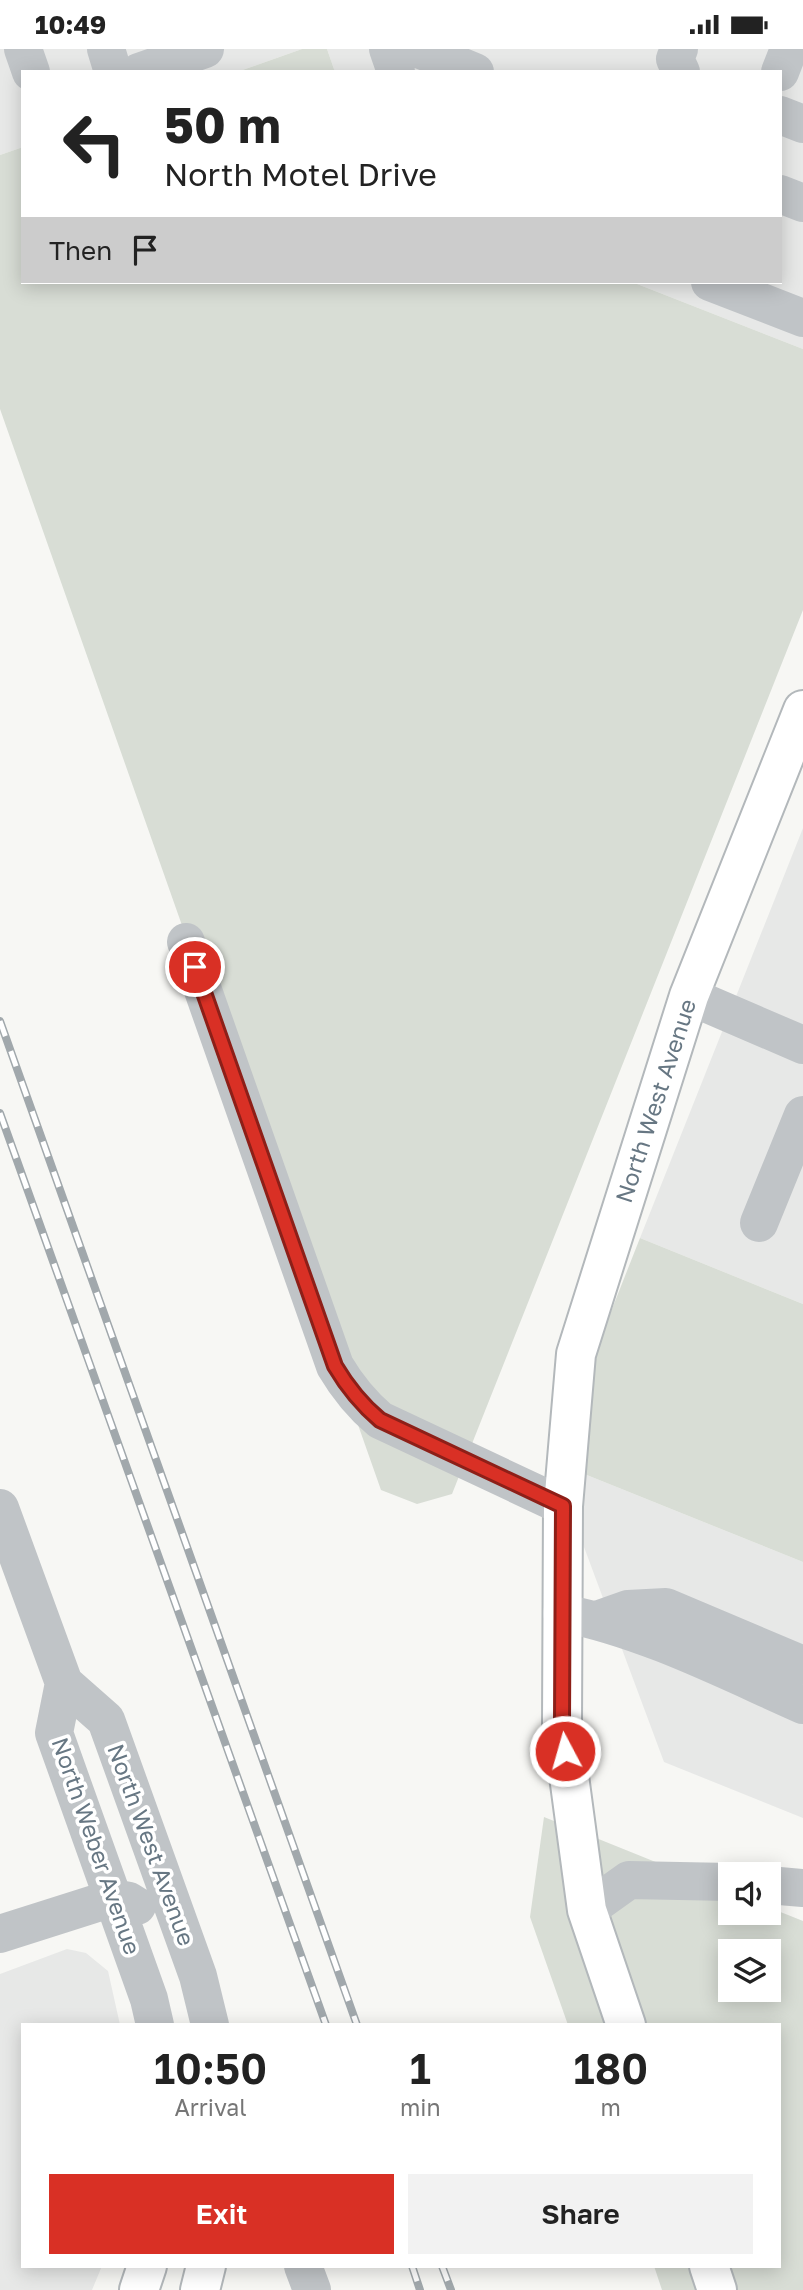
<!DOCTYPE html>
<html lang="en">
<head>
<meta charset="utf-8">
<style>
  :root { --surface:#fff; --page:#f2f2f2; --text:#222; --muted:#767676; --accent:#d93025 }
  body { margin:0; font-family:"Golos Text",sans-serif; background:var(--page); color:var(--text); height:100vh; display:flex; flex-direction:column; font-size:26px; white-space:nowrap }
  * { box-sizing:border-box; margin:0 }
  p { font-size:23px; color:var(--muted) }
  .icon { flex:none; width:38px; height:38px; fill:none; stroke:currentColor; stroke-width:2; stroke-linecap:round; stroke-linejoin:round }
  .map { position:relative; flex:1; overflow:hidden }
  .details { position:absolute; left:21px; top:1974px; width:760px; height:245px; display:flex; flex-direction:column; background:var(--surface); border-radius:0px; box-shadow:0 4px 18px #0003 }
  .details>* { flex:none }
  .top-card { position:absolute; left:21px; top:21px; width:761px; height:214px; border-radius:0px; box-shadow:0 4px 18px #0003; background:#fff; color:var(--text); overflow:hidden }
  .fabs { position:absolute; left:718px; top:1813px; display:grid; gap:14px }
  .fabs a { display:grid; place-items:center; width:63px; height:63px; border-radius:0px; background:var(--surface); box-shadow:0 4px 18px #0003; font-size:35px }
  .pin { position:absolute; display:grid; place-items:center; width:60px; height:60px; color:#fff; margin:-30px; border:4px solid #fff; border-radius:50%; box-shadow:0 2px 7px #0007 }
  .me { position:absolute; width:77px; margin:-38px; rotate:354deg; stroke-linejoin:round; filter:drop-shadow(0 0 5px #0008) }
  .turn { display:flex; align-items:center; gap:24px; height:147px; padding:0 28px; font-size:32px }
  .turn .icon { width:91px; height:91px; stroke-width:2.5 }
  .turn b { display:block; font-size:49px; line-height:60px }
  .then { display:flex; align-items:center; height:66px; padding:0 28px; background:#0003; gap:14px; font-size:26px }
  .eta { display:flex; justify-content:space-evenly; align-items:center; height:119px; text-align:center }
  .eta b { font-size:42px; font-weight:600; line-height:49px }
  .cta { display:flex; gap:14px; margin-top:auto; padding:14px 28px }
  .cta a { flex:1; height:80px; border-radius:0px; background:var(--accent); color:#fff; font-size:28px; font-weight:600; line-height:80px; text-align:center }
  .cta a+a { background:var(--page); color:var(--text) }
  .status { display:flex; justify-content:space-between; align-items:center; height:49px; padding:0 35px; background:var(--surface); direction:ltr }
  .status svg { height:19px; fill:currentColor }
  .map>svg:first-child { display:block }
  .built { fill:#e7e8e7 }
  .green { fill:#d8ddd5; fill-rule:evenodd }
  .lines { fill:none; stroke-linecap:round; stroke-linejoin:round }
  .major-casing { stroke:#b3b8bb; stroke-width:42 }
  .minor { stroke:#c0c4c7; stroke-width:38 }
  .major { stroke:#fff; stroke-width:38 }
  .rail-casing { stroke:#a1a8ac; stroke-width:8 }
  .rail { stroke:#fff; stroke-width:5; stroke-dasharray:16; stroke-linecap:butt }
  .route-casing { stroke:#8d1f18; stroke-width:18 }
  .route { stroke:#d93025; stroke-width:12 }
  .labels { text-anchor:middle; stroke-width:7; stroke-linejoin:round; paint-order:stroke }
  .street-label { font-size:23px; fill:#677783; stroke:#fff }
</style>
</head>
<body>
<div class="status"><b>10:49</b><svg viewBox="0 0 49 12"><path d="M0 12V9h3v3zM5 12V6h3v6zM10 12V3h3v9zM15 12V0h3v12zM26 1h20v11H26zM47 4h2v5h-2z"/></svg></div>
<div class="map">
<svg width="803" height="2241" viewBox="0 0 803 2241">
  <rect width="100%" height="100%" fill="#f7f7f4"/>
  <path class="built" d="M0,0H302L237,23H23V98L0,106Z
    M327,0H803V300L632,233H780V23H335Z
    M803,779V1255L640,1189Z
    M552,1412L803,1513V1769L664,1713Z
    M67,1900L86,1904L108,1922L120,1976H23V2217H102L92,2241H0V1925Z"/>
  <path class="green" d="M302,0H327L335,23H237Z
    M23,98V233H632L803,300V561L452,1445L417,1455L381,1441L0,360V106Z
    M640,1189L803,1255V1513L552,1412Z
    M544,1768L730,1843V1864H768V1858L803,1872V2241H662L654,2217H779V1976H568L530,1868ZM730,1902H768V1941H730Z"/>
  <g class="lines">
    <g class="major-casing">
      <path id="major" d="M626,1976L587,1861L562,1675L563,1457L576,1305L689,947L803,661
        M709,2217L717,2241
        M139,2241L147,2217
        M200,2241L206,2217"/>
    </g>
    <path class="minor" d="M23,0L31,23
      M106,0L113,23
      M388,0L396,23
      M418,0L475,23
      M679,0L675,10L681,23
      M139,23L205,0
      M780,23L789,0
      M780,66L803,75
      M780,145L803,154
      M710,233L803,269
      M186,893L335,1317C348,1339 361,1355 380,1371L563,1457
      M689,947L803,996
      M759,1174L803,1066
      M0,1459L64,1634L54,1684L149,1950L155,1976
      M562,1564C645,1580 726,1622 803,1656
      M597,1571L628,1560L666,1558L803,1616
      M64,1634L106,1671L198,1927L210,1976
      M768,1836L803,1839
      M587,1861L629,1831L730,1833
      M0,1885L113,1849L129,1852L137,1857
      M303,2217L312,2241"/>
    <use href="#major" class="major"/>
    <g class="rail-casing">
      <path id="rail" d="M0,972L357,1976
        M0,1064L326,1976
        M412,2217L420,2241
        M442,2217L451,2241"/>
    </g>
    <use href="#rail" class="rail"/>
  </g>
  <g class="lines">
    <g class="route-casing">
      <path id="route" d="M195,918L335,1317C348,1339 361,1355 380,1371L563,1457L562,1675L565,1702"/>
    </g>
    <use href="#route" class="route"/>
  </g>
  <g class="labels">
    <g class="street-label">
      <text transform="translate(656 1052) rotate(-72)" y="8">North West Avenue</text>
      <text transform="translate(151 1796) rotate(70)" y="8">North West Avenue</text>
      <text transform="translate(96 1797) rotate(71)" y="8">North Weber Avenue</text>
    </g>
  </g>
</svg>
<div class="fabs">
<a><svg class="icon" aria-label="sound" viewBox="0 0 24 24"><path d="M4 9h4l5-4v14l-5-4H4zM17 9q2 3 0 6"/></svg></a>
<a><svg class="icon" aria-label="layers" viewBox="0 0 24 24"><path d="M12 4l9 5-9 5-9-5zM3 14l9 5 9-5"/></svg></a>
</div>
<div class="pin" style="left:195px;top:918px;background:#d93025"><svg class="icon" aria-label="arrive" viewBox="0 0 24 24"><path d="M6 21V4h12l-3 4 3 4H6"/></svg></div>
<svg class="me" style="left:565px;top:1702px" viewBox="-20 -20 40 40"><circle r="17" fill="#d93025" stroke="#fff" stroke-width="3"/><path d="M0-11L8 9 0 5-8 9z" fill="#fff"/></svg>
<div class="top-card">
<div class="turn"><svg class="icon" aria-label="left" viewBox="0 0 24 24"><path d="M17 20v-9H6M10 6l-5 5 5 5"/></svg><div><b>50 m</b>North Motel Drive</div></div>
<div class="then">Then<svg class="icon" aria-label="arrive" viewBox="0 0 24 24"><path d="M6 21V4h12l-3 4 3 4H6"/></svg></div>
</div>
<section class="details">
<div class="eta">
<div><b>10:50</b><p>Arrival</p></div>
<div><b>1</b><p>min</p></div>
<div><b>180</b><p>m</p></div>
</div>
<div class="cta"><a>Exit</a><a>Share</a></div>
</section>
</div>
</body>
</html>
